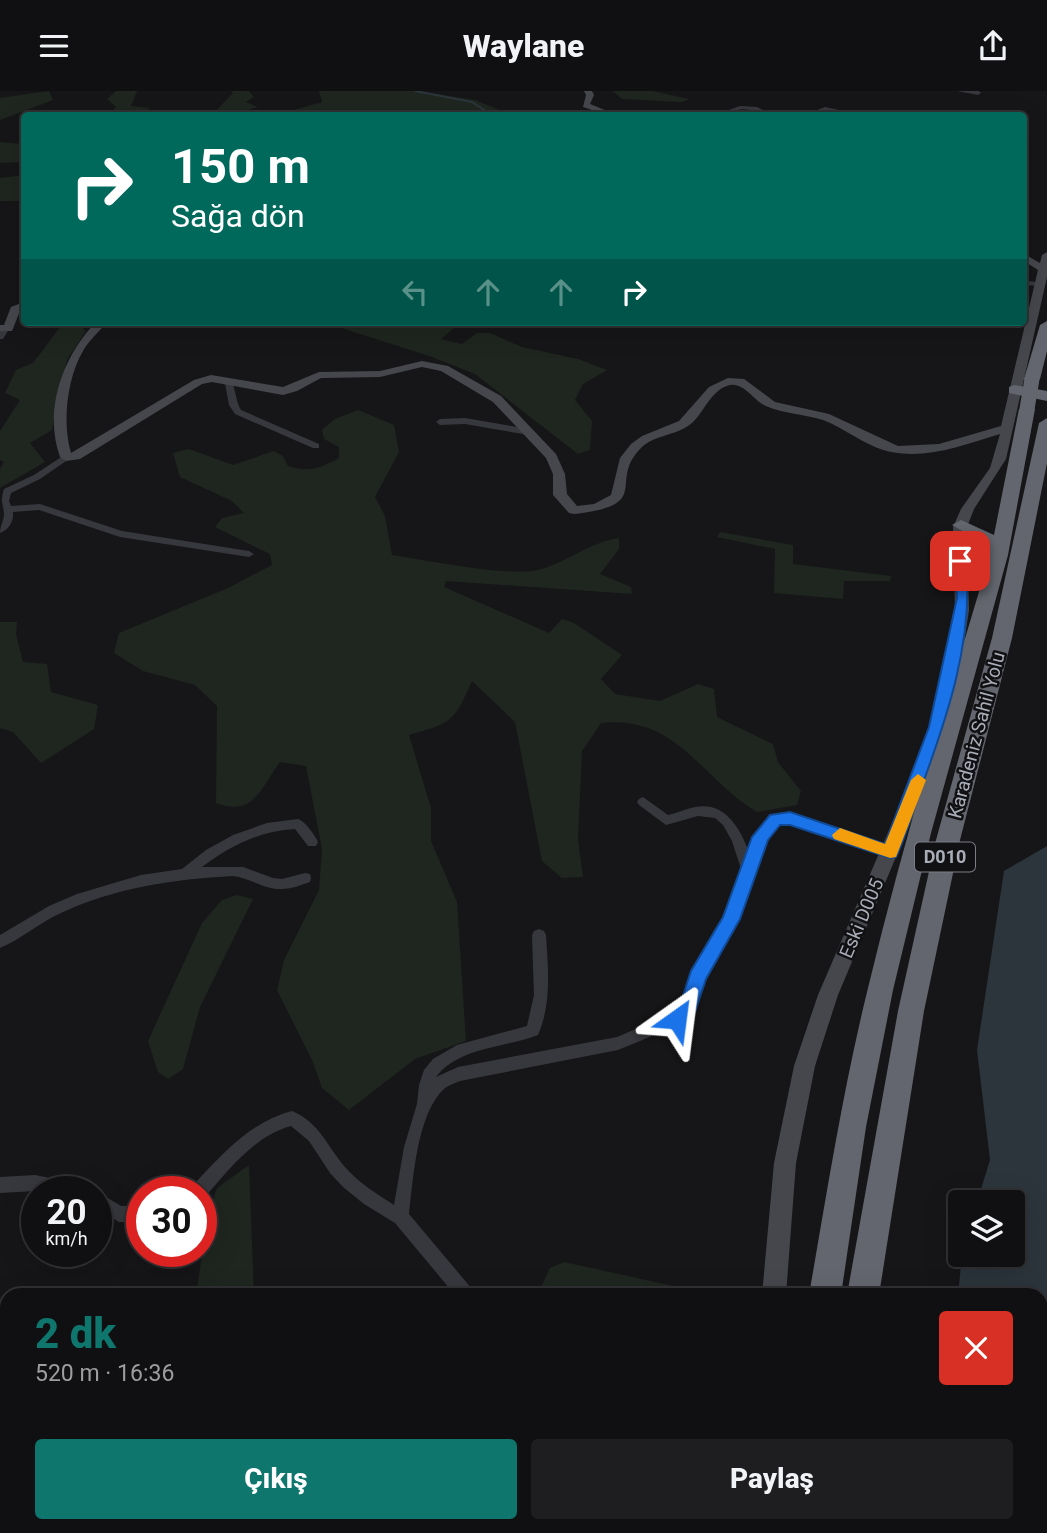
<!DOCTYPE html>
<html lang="tr">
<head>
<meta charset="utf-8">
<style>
  :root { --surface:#101012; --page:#1e1e20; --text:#f1f3f6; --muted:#9c9d9f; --line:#303032; --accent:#0f766e }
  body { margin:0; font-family:Roboto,sans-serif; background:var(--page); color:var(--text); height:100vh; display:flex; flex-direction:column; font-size:26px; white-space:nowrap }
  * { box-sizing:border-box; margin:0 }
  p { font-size:23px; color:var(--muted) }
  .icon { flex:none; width:38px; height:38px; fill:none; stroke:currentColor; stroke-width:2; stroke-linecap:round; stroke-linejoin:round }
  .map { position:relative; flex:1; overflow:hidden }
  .sheet { position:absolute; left:0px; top:1197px; width:1048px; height:245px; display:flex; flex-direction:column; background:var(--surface); border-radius:21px 21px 0 0; box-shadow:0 7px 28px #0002,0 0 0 2px var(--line) }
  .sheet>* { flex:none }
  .guide { position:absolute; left:21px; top:21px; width:1006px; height:214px; border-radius:7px; box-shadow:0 7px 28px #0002,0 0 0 2px var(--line); background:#00695c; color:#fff; overflow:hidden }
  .tools { position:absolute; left:948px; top:1099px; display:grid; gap:14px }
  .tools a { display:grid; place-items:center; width:77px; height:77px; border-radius:7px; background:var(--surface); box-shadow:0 7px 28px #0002,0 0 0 2px var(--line); font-size:35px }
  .speed { position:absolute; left:21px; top:1085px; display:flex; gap:14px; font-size:35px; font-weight:700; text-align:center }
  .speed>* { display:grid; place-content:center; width:91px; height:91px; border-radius:50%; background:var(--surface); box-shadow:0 7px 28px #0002,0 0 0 2px var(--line); line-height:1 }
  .speed small { font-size:18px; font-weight:400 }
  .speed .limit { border:10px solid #d22; background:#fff; color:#111 }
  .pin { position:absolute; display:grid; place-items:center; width:60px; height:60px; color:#fff; margin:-30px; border-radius:14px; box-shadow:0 4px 10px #0006 }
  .me { position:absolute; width:77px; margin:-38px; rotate:31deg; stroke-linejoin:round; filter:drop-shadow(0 0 5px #0008) }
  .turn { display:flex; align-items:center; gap:24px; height:147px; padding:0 35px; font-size:32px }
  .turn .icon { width:91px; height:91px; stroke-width:2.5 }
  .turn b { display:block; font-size:49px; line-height:60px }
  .lanes { display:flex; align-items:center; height:66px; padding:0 35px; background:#0003; justify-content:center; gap:35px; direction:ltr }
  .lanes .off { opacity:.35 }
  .round { display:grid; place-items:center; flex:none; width:74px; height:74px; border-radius:7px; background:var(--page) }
  .overview { display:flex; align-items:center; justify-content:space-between; height:119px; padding:0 35px }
  h1 { font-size:42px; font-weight:800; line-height:52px; color:var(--accent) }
  .button { display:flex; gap:14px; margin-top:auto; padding:14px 35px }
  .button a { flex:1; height:80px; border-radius:7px; background:var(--accent); color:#fff; font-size:28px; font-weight:800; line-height:80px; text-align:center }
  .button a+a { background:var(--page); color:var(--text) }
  header { display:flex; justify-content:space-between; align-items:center; height:91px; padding:0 35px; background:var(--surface); font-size:32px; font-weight:800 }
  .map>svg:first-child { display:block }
  .green { fill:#1e261f }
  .water { fill:#2c353c }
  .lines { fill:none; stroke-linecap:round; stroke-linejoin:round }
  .stream { stroke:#2c353c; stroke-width:2 }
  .street { fill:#37383d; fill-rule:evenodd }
  .secondary { fill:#45474d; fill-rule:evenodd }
  .highway { fill:#63666e; fill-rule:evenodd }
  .highway-bridge { stroke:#63666e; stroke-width:15 }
  .route { fill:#1a73e8; stroke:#114b97; stroke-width:2 }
  .slow { fill:#f59e0b }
  .labels { text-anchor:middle; stroke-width:5; stroke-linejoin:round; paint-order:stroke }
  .shield { fill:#111113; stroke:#7b7e86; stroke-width:2 }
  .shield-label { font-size:18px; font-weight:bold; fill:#a8adb8 }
  .street-label { font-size:19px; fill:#a8adb8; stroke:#111113 }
</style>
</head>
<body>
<header><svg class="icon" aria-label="menu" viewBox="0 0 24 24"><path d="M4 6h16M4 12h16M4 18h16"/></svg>Waylane<svg class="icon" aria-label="share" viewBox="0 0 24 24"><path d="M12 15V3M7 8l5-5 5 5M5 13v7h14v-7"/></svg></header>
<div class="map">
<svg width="1047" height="1442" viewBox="0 0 1047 1442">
  <rect width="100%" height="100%" fill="#161618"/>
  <path class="green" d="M49,0L53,9L0,29V7Z
    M116,0H137L131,15L149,17L147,24H107L116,16L107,8Z
    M231,0H249L254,6L246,11L258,16L232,24H212L233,2Z
    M319,0H419L475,9L512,24L479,21L480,24L408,22L276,24L322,11Z
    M613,0H652L689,8L682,11L622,8Z
    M0,51L24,53V71L0,72Z
    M24,84V110H0V87Z
    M51,231H76L86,240L67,269L52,339L30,352L45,371L0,397V378L4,371L0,369V340L20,309L5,302L16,279L33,272L60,236Z
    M323,231H461L441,248L462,253L477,242H490L522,256L578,268L607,279L583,293L575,309L592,330L590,359L578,363L475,283L432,266Z
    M358,319L394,334L399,361L375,406L385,425L392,464C425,469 508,486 538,479C567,472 589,451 619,447V458L600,483L631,496L632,503L446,490L444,496L549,542L562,528L574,532L622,564L601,588L615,603L660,610L698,593L714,598L717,626L773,653L778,671L801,700L797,714L757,721C701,688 677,623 601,632L582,660L578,748L583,786L562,787L542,770L515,631L472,590C454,631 452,632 409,644L431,717V750L457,811L466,950L415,968L349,1019L322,997L312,969L277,899L284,869L319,799L322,758L306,675L280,671C260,698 254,726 216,712L217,615L195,594L143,580L114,562L119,542L228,497L272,474L270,463L215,436L222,427L244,422L232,410L180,386L173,362L189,358L233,374L274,360L283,365L288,375C308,382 321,377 339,367V356L324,348L322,339L335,328Z
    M720,441L793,454V473L891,485L890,490H844L843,508L774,502L775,458L717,446Z
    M0,531H17L16,543L23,571L47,573L51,601L98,614L94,638L41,672L13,641L0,637Z
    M237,804L253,808L200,916L183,978L168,988L158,981L148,950L202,832L222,809Z
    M249,1074L254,1204H196L208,1124L217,1097Z
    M564,1171L714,1204H545L541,1196L550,1177Z
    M7,1394V1435H160L156,1442H0V1397Z
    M179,1435H349L353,1442H178Z
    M642,1435H733V1442H643Z"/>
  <path class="water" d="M1047,755V1442H934L935,1435H1041V1204H958L962,1164H1013V1111H977L990,1069L977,959L1004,780Z"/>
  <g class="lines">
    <path class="stream" d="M415,0L472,11L486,20L506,24"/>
    <path class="street" d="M957,0H979L981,2L978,4Z
      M740,15L757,16L773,24C758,25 752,14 733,20L736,24H730L726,20Z
      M825,16L839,19L806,24L807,23Z
      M1024,190L1040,191L1044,193L1040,195L1024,194Z
      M2,236L9,238L3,248H0V240Z
      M224,287H230C236,297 235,309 241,319L319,353V357H313L235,323L229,314Z
      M465,327L529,338L533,341L529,344L465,333L440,334L436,331L440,328Z
      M66,363L70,366L69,368L40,388L11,402L9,410L11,415L40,413L122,440L249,460L254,463L249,466L120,446L39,419L13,421C14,430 9,439 0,442C0,434 4,430 4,423C3,411 0,411 4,398L34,384Z
      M643,706L668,724C677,722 686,718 695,716C725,710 740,737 749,761C753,750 760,731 771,724C776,722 785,723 790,723L894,757L896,761L894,765L890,766L790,733H778L766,748L738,828L704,887L694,920L681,933L618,959L460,990C455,992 449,994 445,997C417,1021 413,1089 409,1123L472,1198L474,1204H455L395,1132L364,1113L343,1096L330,1082L309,1050L291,1035C254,1045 229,1079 204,1107L201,1108V1101H190L192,1095C222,1064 248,1032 292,1020C319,1031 327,1055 345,1076C359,1092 377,1103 394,1114L404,1056L417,1013L419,994L424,979L433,968L457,954L527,935L534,904L532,844L534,840L539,838L544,840L546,844C548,877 552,912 538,944C504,957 459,956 436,986L458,976L617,946L671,923L683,913L690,886L725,826L742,781L732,750L723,734L715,727L698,725L666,734L639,714L637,711L639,708Z
      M298,728C306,731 314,743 318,751L316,755H308L295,738C259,740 230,755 202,776H243L273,787L282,788L305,782L310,783L311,787L310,791C301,794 292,798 282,798C265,799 250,787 233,785C173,788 115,797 61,822C40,831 20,849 0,857V844L49,815L77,803L141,784L182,778L206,759L233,744L267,732Z
      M35,1084L80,1093L86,1095L88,1101L35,1100L0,1102V1086Z
      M96,1100L121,1115H142V1131H119L96,1117V1101H94Z"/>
    <path class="secondary" d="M584,0H592L594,4L590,13L617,24H607L583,16L586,4Z
      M1047,161V186L1006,368L974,418L967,436L969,519L961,572L944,639L917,716L838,904L815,975L796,1072L786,1204H762L774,1072L794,975L818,904L899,716L928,639L946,572L955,519L953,436L961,418L990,377L1000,343C960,355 916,373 875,356C857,348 841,336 823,329C804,323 784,323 766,315C754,310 744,291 730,294C712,298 705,319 693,331C678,345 655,343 641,357C607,391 655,414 574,423L569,422L553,404V383L546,367L493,311L441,280L422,276L380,286L321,287L297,300L283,304L212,291L202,293L80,368L66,370L60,366C43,319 63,265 96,231H107C99,241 89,249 83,260C67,287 62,332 71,362L194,289L211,284L283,296L319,281L380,280L422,270L448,275L501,305L556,363L565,383L567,403L577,415L594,413L611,404L620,367L631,353L642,345L679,330L709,296L728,287L744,288L775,311L829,323L898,355L939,353L1001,335L1038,179L1024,170V163L1040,172L1042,164Z
      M24,211V218L20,220L12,240H0V234H4L11,216Z
      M745,1435H773V1442H745Z"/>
    <path class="highway" d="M1047,230V260L1040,288L1037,291H1027L1024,288L1040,234Z
      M1014,294L1047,300V310L1009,302V296Z
      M1027,313L1035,318L1008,464L931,742L893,899L866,1036L841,1204H809C827,1101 843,998 868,897C903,751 947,608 990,464L980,450L952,434L961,429L994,444L1019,318Z
      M1047,327V372L1012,547L960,749L924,920L879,1204H847L898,920L936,749L992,547L1039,332Z
      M778,1435H814L813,1442H777Z
      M817,1435H853L852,1442H816Z"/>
    <path class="highway-bridge" d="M1027,318L1032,288"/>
  </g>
  <path class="route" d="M955,467L966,470C974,549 947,627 920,700C912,722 906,745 896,766L890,767L790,734H780L768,749L740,828L706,888L695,921L683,934H670L667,928L681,911L691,880L723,826L752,746L770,724L790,721L885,753L929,636L957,507Z"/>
  <path class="slow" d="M918,683L926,689L896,766L890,767L834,748L832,744L840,737L885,753L911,689Z"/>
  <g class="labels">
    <rect class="shield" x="915" y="751.5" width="60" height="29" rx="5"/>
    <g class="shield-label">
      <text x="945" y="772">D010</text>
    </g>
    <g class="street-label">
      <text transform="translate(976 644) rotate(-75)" y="7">Karadeniz Sahil Yolu</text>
      <text transform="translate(861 827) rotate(-67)" y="7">Eski D005</text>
    </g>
  </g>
</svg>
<div class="tools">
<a><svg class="icon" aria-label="layers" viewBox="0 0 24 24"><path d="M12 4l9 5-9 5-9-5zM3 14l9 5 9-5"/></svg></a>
</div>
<div class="speed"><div>20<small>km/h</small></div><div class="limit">30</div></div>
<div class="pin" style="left:960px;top:470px;background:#d93025"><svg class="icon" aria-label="arrive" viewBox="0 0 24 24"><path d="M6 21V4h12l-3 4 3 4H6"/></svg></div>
<svg class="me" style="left:677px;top:928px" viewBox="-20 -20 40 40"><path d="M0-17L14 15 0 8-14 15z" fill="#1a73e8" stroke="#fff" stroke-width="4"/></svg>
<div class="guide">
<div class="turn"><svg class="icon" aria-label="right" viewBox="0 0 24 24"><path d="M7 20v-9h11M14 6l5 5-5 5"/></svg><div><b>150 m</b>Sağa dön</div></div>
<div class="lanes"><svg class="icon off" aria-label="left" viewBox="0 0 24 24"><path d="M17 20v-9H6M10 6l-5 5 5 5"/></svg><svg class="icon off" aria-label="ahead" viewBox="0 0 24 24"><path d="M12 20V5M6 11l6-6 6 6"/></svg><svg class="icon off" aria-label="ahead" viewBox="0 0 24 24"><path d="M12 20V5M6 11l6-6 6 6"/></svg><svg class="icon" aria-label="right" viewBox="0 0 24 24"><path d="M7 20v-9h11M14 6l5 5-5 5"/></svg></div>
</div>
<section class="sheet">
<div class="overview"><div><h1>2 dk</h1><p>520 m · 16:36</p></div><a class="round" style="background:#d93025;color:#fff"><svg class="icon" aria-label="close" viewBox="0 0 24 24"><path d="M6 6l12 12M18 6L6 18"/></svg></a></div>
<div class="button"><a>Çıkış</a><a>Paylaş</a></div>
</section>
</div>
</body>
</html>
